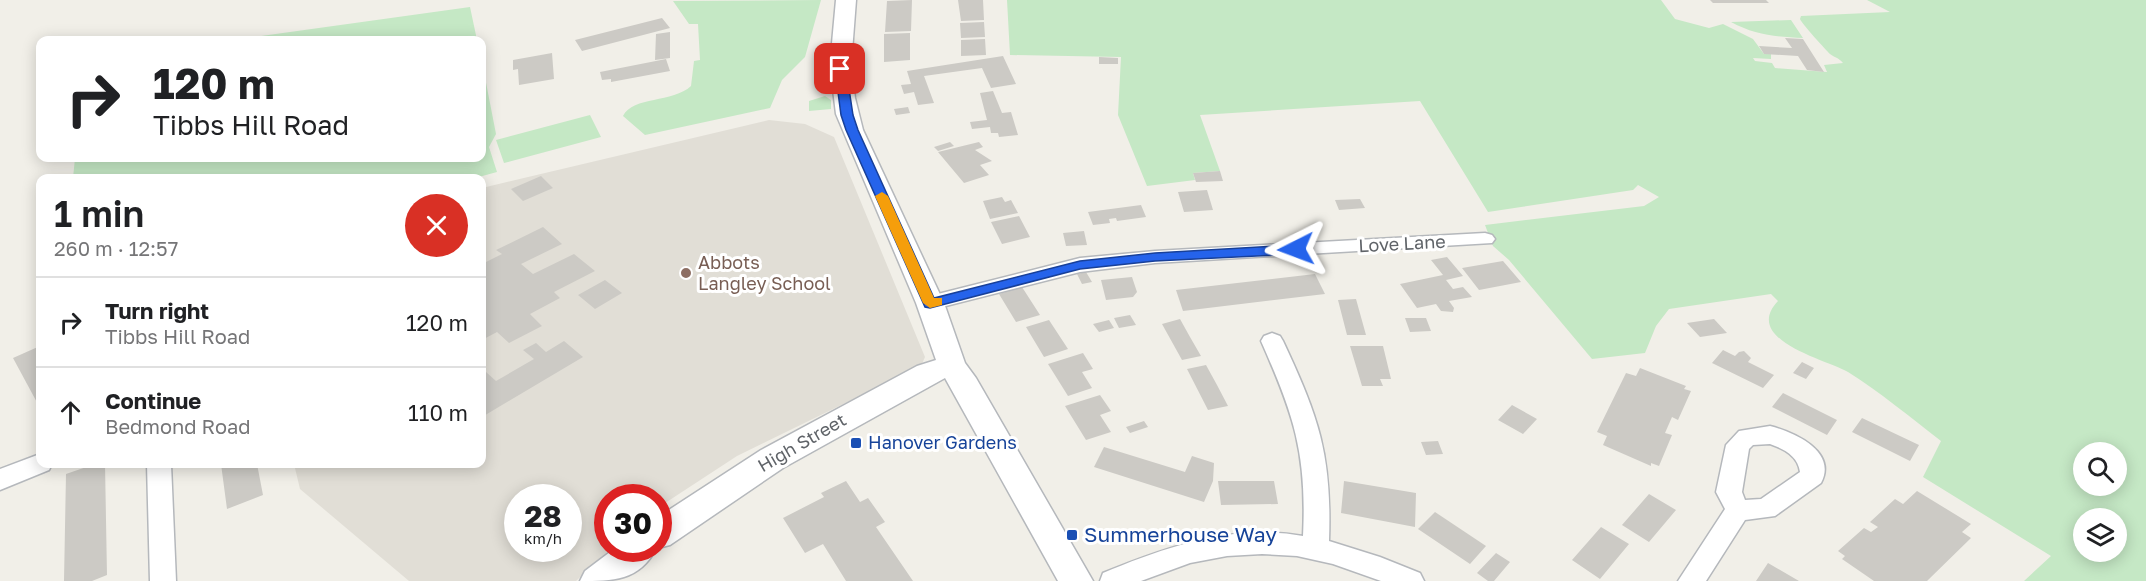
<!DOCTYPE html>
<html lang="en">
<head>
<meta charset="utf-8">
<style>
  :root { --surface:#fff; --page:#f6f6f6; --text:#202124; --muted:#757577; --line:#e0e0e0 }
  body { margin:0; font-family:"Golos Text",sans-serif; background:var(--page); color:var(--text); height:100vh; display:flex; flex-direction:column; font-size:22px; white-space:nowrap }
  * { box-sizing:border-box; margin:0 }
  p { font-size:20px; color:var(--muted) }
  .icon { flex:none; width:33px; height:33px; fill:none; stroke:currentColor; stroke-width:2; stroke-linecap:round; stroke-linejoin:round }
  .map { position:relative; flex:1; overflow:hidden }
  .panel { position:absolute; left:36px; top:174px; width:450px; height:294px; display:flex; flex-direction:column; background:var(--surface); border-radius:12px; box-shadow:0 3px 15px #0003 }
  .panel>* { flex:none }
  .top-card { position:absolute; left:36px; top:36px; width:450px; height:126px; border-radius:12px; box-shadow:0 3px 15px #0003; background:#fff; color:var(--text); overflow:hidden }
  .tools { position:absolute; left:2073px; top:442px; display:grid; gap:12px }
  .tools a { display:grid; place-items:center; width:54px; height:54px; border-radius:50%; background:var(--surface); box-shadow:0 3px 15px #0003; font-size:30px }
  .speed { position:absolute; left:504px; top:484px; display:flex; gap:12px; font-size:30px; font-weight:700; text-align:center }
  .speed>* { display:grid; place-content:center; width:78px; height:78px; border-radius:50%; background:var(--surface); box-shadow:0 3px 15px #0003; line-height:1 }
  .speed small { font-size:15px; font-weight:400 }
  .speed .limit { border:9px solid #d22; background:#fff; color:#111 }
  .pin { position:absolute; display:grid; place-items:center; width:51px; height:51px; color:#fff; margin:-26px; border-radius:12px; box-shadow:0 3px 9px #0006 }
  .me { position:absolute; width:66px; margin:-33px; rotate:267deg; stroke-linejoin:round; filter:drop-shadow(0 0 4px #0008) }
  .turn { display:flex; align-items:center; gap:21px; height:126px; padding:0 18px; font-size:27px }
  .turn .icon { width:78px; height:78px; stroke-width:2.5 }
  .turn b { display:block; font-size:42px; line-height:51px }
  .round { display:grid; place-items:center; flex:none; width:63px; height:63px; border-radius:32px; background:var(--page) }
  .overview { display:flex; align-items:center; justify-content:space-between; height:102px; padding:0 18px }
  h1 { font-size:36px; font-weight:600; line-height:45px }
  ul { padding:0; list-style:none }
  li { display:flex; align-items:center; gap:18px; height:90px; padding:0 18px; border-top:2px solid var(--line) }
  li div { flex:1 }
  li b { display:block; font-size:22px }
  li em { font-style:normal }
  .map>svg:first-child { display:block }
  .education { fill:#e1ded6; fill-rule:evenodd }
  .green { fill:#c5e8c5; fill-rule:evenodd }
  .building { fill:#cccac5 }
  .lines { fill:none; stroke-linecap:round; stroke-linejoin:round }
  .minor-casing { stroke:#b5b8bc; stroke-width:3 }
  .tertiary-casing { stroke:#b5b8bc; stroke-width:3 }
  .minor { fill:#fff; fill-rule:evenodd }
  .tertiary { fill:#fff; fill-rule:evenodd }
  .route { fill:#2563eb; stroke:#184099; stroke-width:1.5 }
  .slow { fill:#f59e0b }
  .education-dot { fill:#8d6e63; stroke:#fff; stroke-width:2 }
  .transit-dot { fill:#1a4fb4; stroke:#fff; stroke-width:2 }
  .labels { text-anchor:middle; stroke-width:6; stroke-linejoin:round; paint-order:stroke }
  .street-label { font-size:18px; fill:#5f6368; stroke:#fff }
  .education-label { font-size:18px; fill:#785e54; stroke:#fff; text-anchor:start }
  .transit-label { font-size:18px; fill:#164399; stroke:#fff; text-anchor:start }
  .near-transit-label { font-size:21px; fill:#164399; stroke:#fff; text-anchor:start }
</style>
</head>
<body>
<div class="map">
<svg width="2146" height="581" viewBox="0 0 2146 581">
  <rect width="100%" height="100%" fill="#f1efe8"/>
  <path class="education" d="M769,120L805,124L834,137L925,357L921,366L737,456L659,507L658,498H608V549H610L576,581H409L300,489L294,464H482V188ZM518,498H568V549H518Z"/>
  <path class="green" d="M821,0L805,57L782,80L770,108L645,135L623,116C633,96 673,103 691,86L694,61L700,60L698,24H689L673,1Z
    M1007,0H1661L1675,19L1709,28L1723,24L1753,39L1764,54H1771V59L1753,58L1755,61L1772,63L1775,68L1827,72L1824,65L1843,63C1838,57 1835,58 1830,54C1826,50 1802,24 1800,19L1801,16L1890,12L1867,0H2146V581H2024L2051,556L1923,477L1941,441C1911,418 1880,392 1848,372C1827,360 1741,340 1778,301L1771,294L1669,309L1656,326L1645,353L1592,359L1509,260L1493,246L1485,225L1644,206L1659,197L1638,185L1633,190L1488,212L1420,101L1200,115L1220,171L1193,173L1195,180L1147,186L1118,115L1121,57L1010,55ZM2084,453H2116V486H2084ZM2084,519H2116V552H2084Z
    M470,7L477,40H233Z
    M1791,20L1803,38C1776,37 1755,35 1731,22Z
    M482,62L496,134L489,147L497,172L475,178H73L75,158H482Z
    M825,96L831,100V109L809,111V101Z
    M590,115L601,137L504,163L496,140Z"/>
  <path class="building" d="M912,0L911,31L885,32L887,1Z
    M958,0H983L984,20L961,21Z
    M1710,0H1766L1769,3H1713Z
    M662,18L670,28L582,51L575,40Z
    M984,22L985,37L961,38L960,23Z
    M670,32V58L655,60L656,34Z
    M910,33V60L884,62V34Z
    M1785,38L1803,39L1824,72L1807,70L1798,56L1764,54L1759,46L1792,48Z
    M985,39L986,55L961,56V40Z
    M552,53L554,79L519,85L518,69L513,70V60Z
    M1003,56L1016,84L991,88L982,68L924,76L934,103L918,105L914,92L904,94L901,85L911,84L907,71Z
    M1099,57L1118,58V64H1099Z
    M666,59L670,71L611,82V79L602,80L600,72Z
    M993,91L1002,113L1011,112L1018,135L999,137L998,133H991L990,127L972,129L970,122L987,120L980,93Z
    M908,107L910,113L896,115L894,109Z
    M950,142L954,146L938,151L934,147Z
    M979,142L983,147L975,150L992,161L980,165L989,175L964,183L938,152Z
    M1220,171L1223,181L1196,182L1193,173Z
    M541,176L553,188L523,201L511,189Z
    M1207,190L1213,210L1184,212L1178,192Z
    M1002,197L1005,202L1011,200L1018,213L990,219L983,201Z
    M1360,199L1365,208L1339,210L1335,200Z
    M1141,205L1146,217L1117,221L1116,218L1109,219L1110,223L1093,225L1088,212Z
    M1019,216L1030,237L1002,244L991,222Z
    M543,227L562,244L521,264L533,274L574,254L595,271L554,292L560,298L530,314L542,326L509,343L497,332L482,340V264L502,254L496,250Z
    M1084,231L1087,245L1066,246L1063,233Z
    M1447,257L1463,276L1446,280L1453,289L1463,287L1472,297L1449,301L1454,308L1453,312L1441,311L1436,304L1417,308L1400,284L1443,275L1431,260Z
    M1503,261L1521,282L1479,290L1462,268Z
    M1086,272L1092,282L1082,284L1077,274Z
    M1315,274L1325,294L1183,311L1176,290Z
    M1132,277L1137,292L1133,297L1106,300L1101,280Z
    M605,280L622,293L595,309L578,295Z
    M1022,287L1040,315L1016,322L999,294Z
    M1356,299L1366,335H1347L1338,300Z
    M1130,315L1136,325L1119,328L1114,318Z
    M1405,318H1426L1431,331L1410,332Z
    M1180,319L1190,337L1201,356L1182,360L1162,324Z
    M1714,319L1727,333L1700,337L1687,323Z
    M1049,320L1068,349L1044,357L1026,327Z
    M1109,320L1114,328L1099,332L1093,324Z
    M564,341L583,357L482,417V375L486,372L496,381L534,359L523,350L536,343L546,352Z
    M40,346V408L13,358Z
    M1350,346H1383L1391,379H1380L1383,386H1362Z
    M1723,350L1735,356L1739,352L1744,351L1751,358L1748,362L1774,375L1763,388L1712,363Z
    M1083,353L1093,369L1082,372L1092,388L1068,396L1048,364Z
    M1802,362L1814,368L1806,379L1793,373Z
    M1206,365L1217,385L1228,406L1208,410L1187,369Z
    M1640,368L1686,386L1684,389L1691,391L1678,420L1672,417L1665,433L1672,435L1659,466L1651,463V466L1603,445L1607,436L1597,432L1626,373L1636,376Z
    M1783,393L1837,420L1827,435L1772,407Z
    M1100,395L1111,411L1100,415L1111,432L1086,440L1065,406Z
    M1512,405L1537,419L1523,434L1498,420Z
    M1862,418L1919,445L1910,461L1852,432Z
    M1144,421L1148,427L1130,433L1126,427Z
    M1438,441L1443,454L1426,455L1421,442Z
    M1104,447L1185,472L1192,456L1214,463L1213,481L1204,502L1094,467Z
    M95,464H105L107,575L92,581H64L66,474Z
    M221,464H257L263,495L227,509Z
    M846,481L860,502L868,498L885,522L876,527L913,581H846L823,544L805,553L783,518L824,497L821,493Z
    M1218,481H1274L1278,504L1221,505Z
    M1344,481L1416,493L1415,527L1341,513Z
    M1917,491L1971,524L1962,532L1971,538L1927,581H1874L1842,559L1845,556L1838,551L1864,528L1871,532L1878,527L1870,522L1895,499L1903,504Z
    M1649,494L1676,510L1649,542L1622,525Z
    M1435,512L1486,546L1470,564L1418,529Z
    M1601,527L1629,544L1600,579L1572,560Z
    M1496,553L1510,562L1494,581H1488L1477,573Z
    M1768,563L1799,581H1756Z"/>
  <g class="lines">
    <g class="minor-casing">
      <path id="minor" d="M1485,233L1492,235L1495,239L1492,243L1155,263L1080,272L930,310L922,308L919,303L922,298L1080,258L1155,251Z
        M1272,333L1280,336L1283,341C1319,418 1332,455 1329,541L1380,557L1420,573L1424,581H1381L1333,564L1297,556L1262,554L1227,556L1190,563L1141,581H1100L1103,573C1166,547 1234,523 1303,536C1307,454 1294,415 1261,341L1264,336Z
        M1770,426C1793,432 1838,451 1821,483L1775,516L1745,520L1706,581H1678L1725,509L1716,492L1726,445L1739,431ZM1770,444C1784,449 1798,456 1800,472L1761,499L1745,500L1742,492L1749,449L1753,445Z
        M40,454V464H52L49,470L0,490V469Z
        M147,464H171L176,581H150Z"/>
    </g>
    <g class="tertiary-casing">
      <path id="tertiary" d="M836,0H856L851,65L855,98L863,130L944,303L965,363L976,378L1093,581H1058L945,378L783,468L670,545L658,548V517L761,450L917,366L936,360L916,303L836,114L830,65Z
        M614,549H656C639,581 613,581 580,581L585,571Z"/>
    </g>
    <use href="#minor" class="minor"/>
    <use href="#tertiary" class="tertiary"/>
  </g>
  <path class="route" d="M840,66L846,69L853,115L858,130L934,298L1080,261L1155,253L1296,245L1303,249L1296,254L1155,261L1080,269L930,308L925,307L846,130L841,115L835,69Z"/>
  <path class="slow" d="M882,192L888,196L934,298H942V305L930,308L923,303L875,196Z"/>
  <circle class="education-dot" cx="686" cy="273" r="6"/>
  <g class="transit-dot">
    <rect x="850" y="437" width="12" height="12" rx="3"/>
    <rect x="1066" y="529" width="12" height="12" rx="3"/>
  </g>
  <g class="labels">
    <g class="street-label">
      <text transform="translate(1402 244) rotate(-3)" y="6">Love Lane</text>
      <text transform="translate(802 443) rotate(-30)" y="6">High Street</text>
    </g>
    <g class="education-label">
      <text x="698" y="269">Abbots<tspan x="698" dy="21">Langley School</tspan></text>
    </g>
    <g class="transit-label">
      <text x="868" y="449">Hanover Gardens</text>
    </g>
    <g class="near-transit-label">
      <text x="1084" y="542">Summerhouse Way</text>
    </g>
  </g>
</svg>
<div class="tools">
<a><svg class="icon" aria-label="search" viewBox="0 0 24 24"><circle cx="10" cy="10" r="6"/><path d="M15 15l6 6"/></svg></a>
<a><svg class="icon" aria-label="layers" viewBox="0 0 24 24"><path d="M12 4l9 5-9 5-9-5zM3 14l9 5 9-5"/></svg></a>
</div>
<div class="speed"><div>28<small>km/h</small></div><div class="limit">30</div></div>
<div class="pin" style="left:840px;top:69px;background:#d93025"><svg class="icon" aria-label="arrive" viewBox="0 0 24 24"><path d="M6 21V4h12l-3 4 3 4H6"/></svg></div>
<svg class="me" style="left:1296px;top:249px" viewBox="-20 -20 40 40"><path d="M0-17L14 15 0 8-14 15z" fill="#2563eb" stroke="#fff" stroke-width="4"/></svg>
<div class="top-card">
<div class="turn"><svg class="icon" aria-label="right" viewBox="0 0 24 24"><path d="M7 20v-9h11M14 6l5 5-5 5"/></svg><div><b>120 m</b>Tibbs Hill Road</div></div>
</div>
<section class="panel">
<div class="overview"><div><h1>1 min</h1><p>260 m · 12:57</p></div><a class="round" style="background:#d93025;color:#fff"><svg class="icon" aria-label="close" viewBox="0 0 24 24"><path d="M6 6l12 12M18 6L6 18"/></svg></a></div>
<ul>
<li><svg class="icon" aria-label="right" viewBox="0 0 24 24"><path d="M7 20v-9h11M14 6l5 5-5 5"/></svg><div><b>Turn right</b><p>Tibbs Hill Road</p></div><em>120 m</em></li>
<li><svg class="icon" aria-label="ahead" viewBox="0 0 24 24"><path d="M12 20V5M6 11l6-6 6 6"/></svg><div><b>Continue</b><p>Bedmond Road</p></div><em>110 m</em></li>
</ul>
</section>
</div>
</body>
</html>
